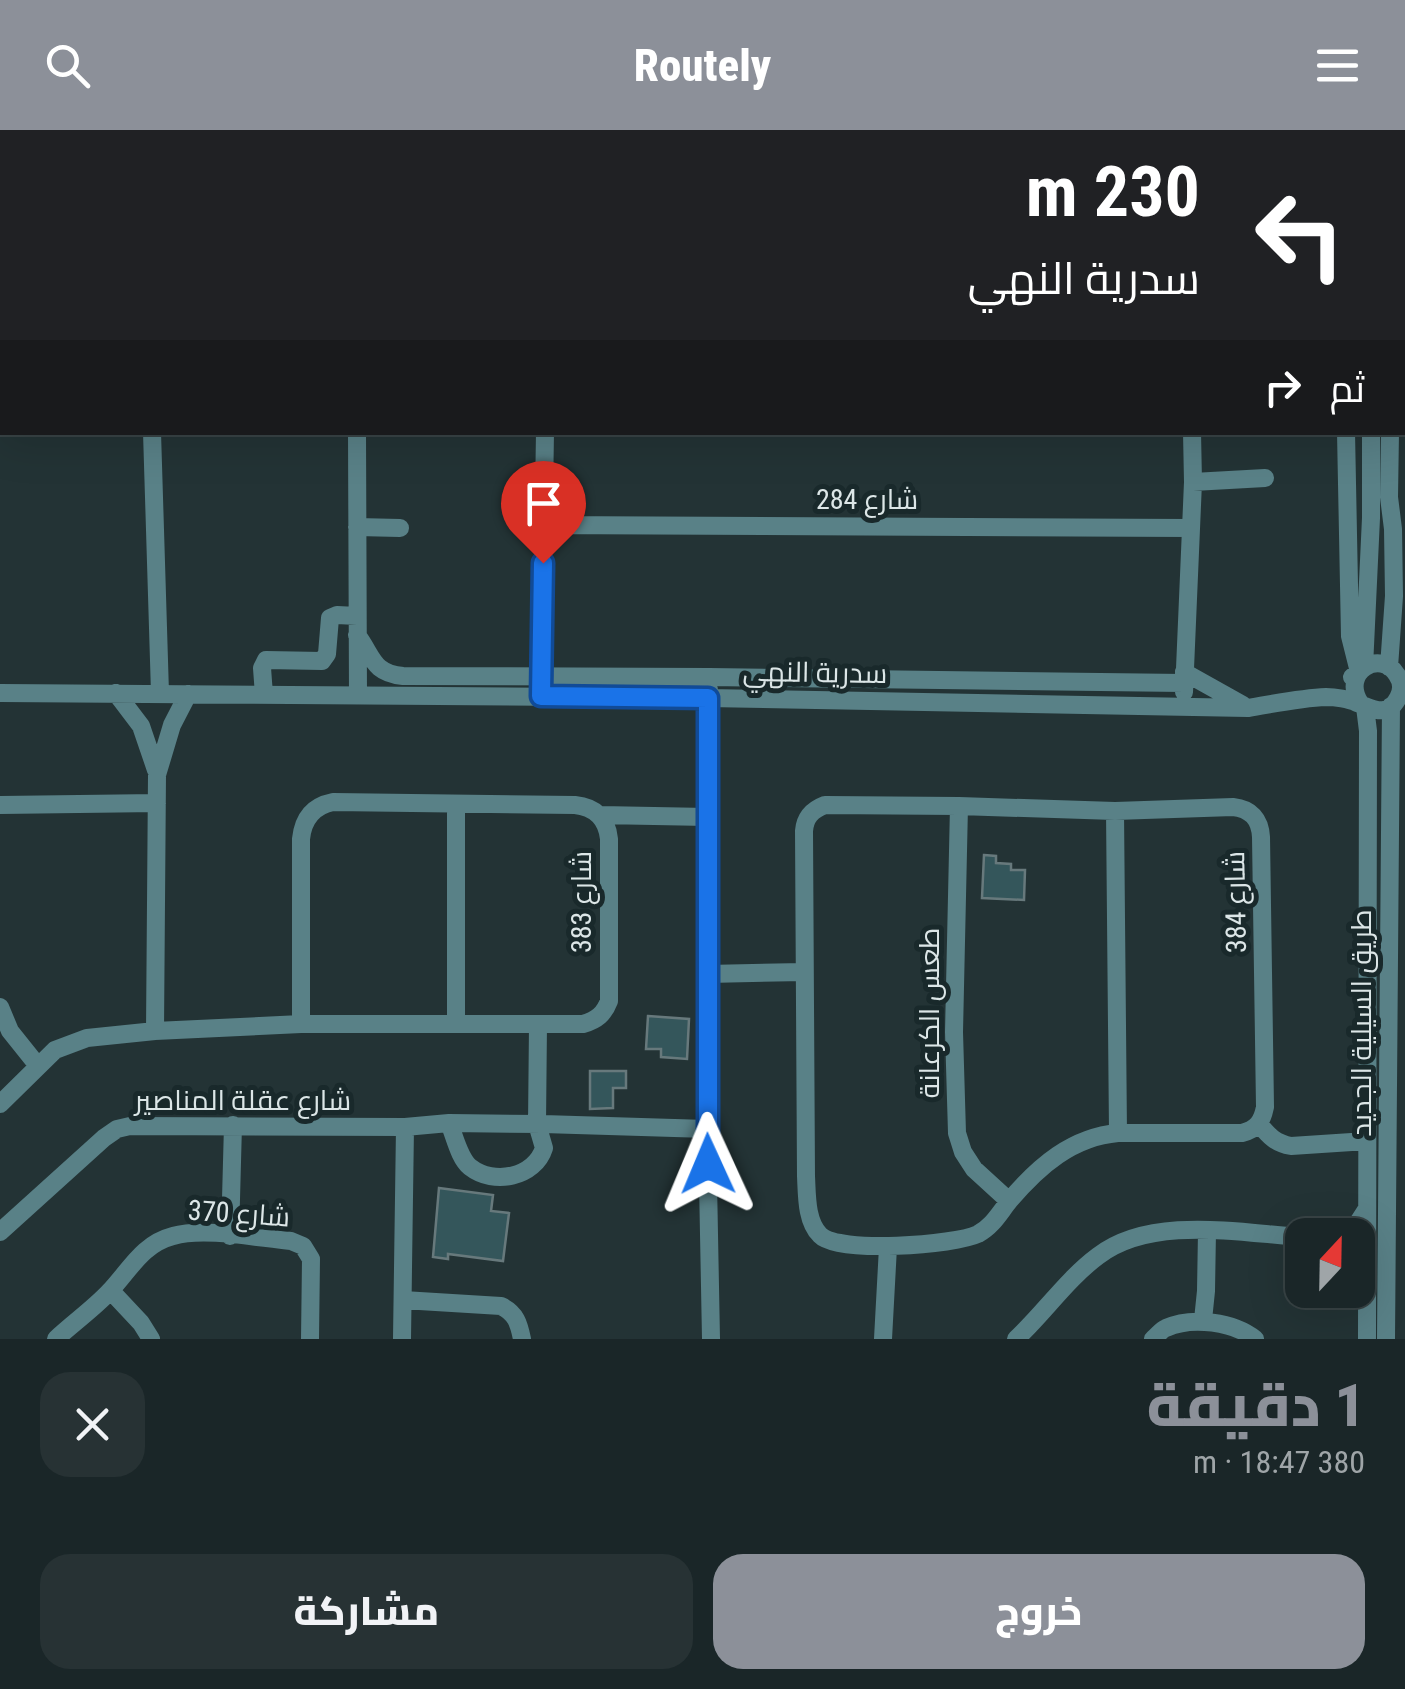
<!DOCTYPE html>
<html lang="ar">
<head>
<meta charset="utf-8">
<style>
  :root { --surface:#1a2628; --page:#273234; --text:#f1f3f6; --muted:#9fa5a8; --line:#384345; --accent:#8c9099 }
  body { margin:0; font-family:"Roboto Condensed",Cairo,sans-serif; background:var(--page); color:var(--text); direction:rtl; height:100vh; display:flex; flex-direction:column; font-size:38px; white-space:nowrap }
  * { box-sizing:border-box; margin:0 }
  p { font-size:32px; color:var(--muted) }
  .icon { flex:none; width:55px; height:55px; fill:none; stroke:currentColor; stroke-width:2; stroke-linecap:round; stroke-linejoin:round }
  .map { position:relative; height:1209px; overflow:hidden; direction:ltr }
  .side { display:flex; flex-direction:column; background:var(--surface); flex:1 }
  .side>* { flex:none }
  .hud { position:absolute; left:0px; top:0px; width:1405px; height:305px; box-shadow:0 10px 40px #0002,0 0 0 2px var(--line); direction:rtl; background:#202124; color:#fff; overflow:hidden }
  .needle { width:65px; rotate:22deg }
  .fabs { position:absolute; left:1285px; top:1088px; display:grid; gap:20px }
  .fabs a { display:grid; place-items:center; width:90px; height:90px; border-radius:20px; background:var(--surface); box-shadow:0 10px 40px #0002,0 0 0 2px var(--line); font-size:50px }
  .pin { position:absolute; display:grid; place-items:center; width:85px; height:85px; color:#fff; margin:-102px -42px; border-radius:50% 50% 50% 0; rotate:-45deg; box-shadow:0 0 10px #0007 }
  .pin .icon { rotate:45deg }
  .me { position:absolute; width:110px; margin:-55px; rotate:359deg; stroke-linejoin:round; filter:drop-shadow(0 0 8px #0008) }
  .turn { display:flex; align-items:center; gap:35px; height:210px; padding:0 40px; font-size:45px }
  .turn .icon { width:130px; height:130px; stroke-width:2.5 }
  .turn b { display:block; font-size:70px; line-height:85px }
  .then { display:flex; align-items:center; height:95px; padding:0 40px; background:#0003; gap:20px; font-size:38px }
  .round { display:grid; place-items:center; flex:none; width:105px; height:105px; border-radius:30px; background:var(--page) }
  .head { display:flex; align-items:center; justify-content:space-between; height:170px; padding:0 40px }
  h1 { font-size:60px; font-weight:800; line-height:75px; color:var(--accent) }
  .button { display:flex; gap:20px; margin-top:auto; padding:20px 40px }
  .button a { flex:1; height:115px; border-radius:30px; background:var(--accent); color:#fff; font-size:40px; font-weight:800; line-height:115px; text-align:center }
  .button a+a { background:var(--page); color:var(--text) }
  header { display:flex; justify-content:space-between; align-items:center; height:130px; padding:0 40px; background:var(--accent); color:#fff; font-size:45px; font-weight:800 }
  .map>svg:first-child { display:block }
  .building { fill:#34565b; stroke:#67797c; stroke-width:2.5 }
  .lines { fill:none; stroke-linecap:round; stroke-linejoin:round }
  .minor { stroke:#598187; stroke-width:18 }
  .route-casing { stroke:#114b97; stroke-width:25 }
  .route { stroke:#1a73e8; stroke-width:18 }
  .labels { text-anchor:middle; stroke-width:10; stroke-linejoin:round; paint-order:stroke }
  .street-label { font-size:28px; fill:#dce6e7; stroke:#19292b }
</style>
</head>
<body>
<header><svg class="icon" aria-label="menu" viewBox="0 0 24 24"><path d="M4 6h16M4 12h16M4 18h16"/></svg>Routely<svg class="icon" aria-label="search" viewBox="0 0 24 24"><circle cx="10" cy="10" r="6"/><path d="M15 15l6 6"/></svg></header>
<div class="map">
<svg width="1405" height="1209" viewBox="0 0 1405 1209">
  <rect width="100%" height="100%" fill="#233335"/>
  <path class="building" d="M984,725L996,726V733L1011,734V740H1025L1024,770L982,768Z
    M648,886L689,889L687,929L661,927V919H646Z
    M590,941H626V958H613V978L590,979Z
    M439,1058L493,1065L491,1081L509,1083L503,1131L448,1124V1129L433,1127Z"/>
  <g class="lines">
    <path class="minor" d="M539,0V2
      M1373,0V2
      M182,2V0
      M356,2V0
      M1351,2V0
      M1393,2V0
      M1402,44L1405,46
      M1402,82L1405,78
      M0,151H2
      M0,247H2
      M152,302L160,563
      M357,302L358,565
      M1346,302L1350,506L1359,542L1352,547
      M1193,352L1265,348
      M544,395L1190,398
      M357,397L400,398
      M357,505C373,526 372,543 403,546L709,547L1184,553
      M1364,537L1371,388V302
      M1389,537L1394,466L1393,399L1389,367L1390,302
      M1184,542L1243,575
      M541,556L545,302
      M709,560L707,999L711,1209
      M1184,562L1193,352L1192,302
      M0,563L708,568L1248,578C1273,574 1300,568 1326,567C1335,567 1349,569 1357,573C1372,578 1387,589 1398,568C1402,561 1402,552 1397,545C1381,518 1340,542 1360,573
      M116,563L141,596L156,640
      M264,565L262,538L266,530L322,531L327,524L330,488L337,485L357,486
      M1365,577L1368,601L1367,1209
      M456,674V893
      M0,675L157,673
      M825,675L959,676L1115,681L1233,677C1251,679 1260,689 1261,707L1265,977C1262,992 1257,999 1242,1003H1118C1072,1007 1039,1036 1010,1070C1000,1082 993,1096 978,1104C955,1115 838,1124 820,1105C806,1091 807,1065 806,1046L804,701C805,687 812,680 825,675Z
      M959,676L954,902L957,1003L963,1022L974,1039L1009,1071
      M1115,681L1118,1003
      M600,685L708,687
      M707,844L804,842
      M0,877L10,901L38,936
      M155,901L157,645L172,595L188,564
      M0,974L55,920L87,908L155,901L301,894H583C597,890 604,884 609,871V709C607,688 595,677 575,675L333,672C313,676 303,689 301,709V894
      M449,993C455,1007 459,1028 470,1037C494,1056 535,1047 544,1018L537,994L538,894
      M1259,994C1269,1006 1275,1013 1291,1016L1367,1011
      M0,1102L104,1008L117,999L130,996L405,997L449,993L543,994L707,999
      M1340,1105L1357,1094L1366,1080
      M230,1106L233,995
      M111,1161L141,1193L151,1209
      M403,1170L501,1176C516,1183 519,1194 522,1209
      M1203,1190L1206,1161L1207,1101
      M56,1209C73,1193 93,1179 109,1162C130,1140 142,1114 173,1106C204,1097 258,1108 291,1111L303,1116L311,1129L310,1209
      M402,1209L405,997
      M883,1209L888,1117
      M1016,1209C1044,1183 1067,1149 1098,1126C1151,1085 1240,1103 1302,1107
      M1153,1209C1158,1205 1161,1200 1166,1198C1192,1186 1234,1192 1255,1209
      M1386,1209L1391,576"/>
  </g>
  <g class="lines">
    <g class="route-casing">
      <path id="route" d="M543,433L541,566L708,568V1034"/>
    </g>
    <use href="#route" class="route"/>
  </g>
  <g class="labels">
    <g class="street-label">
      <text x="867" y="379">شارع 284</text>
      <text transform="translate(815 542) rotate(1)" y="10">سدرية النهي</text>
      <text transform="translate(581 772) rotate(-90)" y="10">شارع 383</text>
      <text transform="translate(1235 772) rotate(-91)" y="10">شارع 384</text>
      <text transform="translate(929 883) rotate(-90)" y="10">طعس الكرعانة</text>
      <text transform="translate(1361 893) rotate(-90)" y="10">طريق السيلية الجديد</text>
      <text x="243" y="980">شارع عقلة المناصير</text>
      <text transform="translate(239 1083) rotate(4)" y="10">شارع 370</text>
    </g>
  </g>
</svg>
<div class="fabs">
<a><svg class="needle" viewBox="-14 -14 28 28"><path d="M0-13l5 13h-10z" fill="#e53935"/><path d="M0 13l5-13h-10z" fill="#9fa5a8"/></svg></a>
</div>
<div class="pin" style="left:543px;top:433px;background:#d93025"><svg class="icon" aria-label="arrive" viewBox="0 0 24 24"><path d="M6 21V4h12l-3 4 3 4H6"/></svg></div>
<svg class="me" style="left:708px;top:1034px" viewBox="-20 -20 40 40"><path d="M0-17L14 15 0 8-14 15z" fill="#1a73e8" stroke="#fff" stroke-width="4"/></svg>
<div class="hud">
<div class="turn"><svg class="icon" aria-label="left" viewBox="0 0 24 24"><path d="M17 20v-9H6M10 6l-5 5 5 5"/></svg><div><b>230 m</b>سدرية النهي</div></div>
<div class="then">ثم<svg class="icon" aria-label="right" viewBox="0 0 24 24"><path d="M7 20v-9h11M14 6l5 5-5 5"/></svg></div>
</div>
</div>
<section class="side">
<div class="head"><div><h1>1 دقيقة</h1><p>380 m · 18:47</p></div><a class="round"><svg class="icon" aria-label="close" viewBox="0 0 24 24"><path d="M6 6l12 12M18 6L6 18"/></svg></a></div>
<div class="button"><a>خروج</a><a>مشاركة</a></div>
</section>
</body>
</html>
